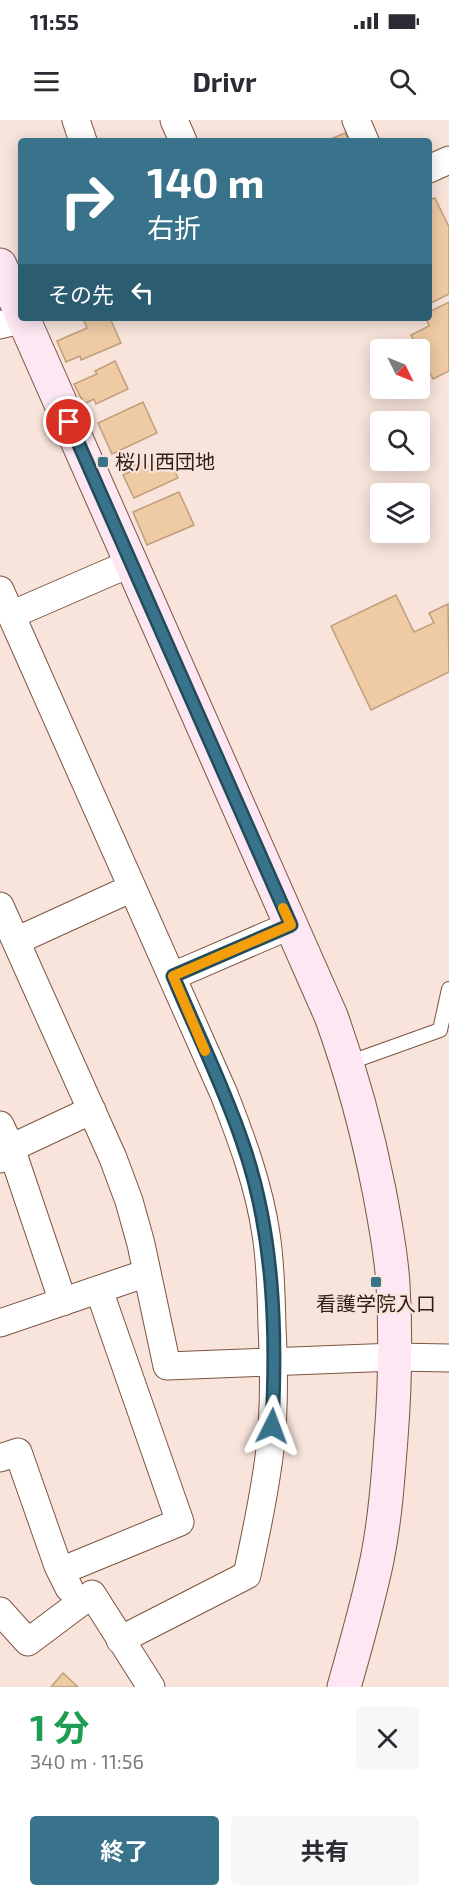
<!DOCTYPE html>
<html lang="ja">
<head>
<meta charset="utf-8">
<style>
  :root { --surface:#fff; --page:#f7f7f7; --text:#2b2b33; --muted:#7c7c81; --accent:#38738b }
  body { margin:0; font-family:"Exo 2","Noto Sans JP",sans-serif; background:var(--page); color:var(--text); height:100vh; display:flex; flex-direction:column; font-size:22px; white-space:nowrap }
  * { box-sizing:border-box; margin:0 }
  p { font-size:20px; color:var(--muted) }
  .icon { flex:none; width:33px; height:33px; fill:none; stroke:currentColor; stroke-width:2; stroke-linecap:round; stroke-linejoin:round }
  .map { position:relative; height:1567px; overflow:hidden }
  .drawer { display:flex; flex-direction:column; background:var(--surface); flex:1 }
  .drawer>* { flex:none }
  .guide { position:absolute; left:18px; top:18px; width:414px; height:183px; border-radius:6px; box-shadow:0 3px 15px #0003; background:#38738b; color:#fff; overflow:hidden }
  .needle { width:39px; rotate:133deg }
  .controls { position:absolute; left:370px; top:219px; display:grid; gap:12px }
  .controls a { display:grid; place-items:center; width:60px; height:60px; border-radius:6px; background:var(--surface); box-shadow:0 3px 15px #0003; font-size:30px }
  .pin { position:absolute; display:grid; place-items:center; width:51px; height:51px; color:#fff; margin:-26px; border:3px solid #fff; border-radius:50%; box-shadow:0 2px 6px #0007 }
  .me { position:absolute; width:66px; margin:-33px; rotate:3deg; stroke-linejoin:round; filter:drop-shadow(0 0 4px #0008) }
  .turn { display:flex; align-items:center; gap:21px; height:126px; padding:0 30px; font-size:27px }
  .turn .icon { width:78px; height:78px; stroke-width:2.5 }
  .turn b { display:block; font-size:42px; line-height:51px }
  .then { display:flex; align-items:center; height:57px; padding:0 30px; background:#0003; gap:12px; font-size:22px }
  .round { display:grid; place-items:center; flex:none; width:63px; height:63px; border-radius:6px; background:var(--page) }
  .summary { display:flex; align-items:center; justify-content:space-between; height:102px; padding:0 30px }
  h1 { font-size:36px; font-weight:700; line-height:45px; color:#1e9e55 }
  .primary-button { display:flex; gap:12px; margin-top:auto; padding:12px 30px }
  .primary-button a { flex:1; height:69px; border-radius:6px; background:var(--accent); color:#fff; font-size:24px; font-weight:700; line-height:69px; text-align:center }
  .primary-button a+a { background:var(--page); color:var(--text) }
  .status { display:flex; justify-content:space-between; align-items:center; height:42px; padding:0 30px; background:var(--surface); direction:ltr }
  .status svg { height:16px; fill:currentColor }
  header { display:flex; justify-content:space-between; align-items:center; height:78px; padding:0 30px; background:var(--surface); font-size:27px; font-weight:700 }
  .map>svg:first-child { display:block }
  .building { fill:#eecaa5; stroke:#c09e7a; stroke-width:1.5 }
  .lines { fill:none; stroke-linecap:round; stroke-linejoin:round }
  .lane-casing { stroke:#7d543f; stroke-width:16 }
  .street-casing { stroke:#7d543f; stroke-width:29 }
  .secondary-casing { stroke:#7d543f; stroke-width:35 }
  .lane { stroke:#fff; stroke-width:14 }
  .street { stroke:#fff; stroke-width:27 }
  .secondary { stroke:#fce7f2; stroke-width:33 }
  .route-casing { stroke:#244b5a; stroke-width:15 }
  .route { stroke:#38738b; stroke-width:10 }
  .slow { stroke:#f59e0b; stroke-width:10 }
  .poi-dot { fill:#38738b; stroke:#f8e4db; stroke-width:2 }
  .labels { text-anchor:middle; stroke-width:4.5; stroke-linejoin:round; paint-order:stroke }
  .poi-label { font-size:20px; fill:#311f16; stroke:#f8e4db; text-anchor:start }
</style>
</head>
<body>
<div class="status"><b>11:55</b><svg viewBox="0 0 49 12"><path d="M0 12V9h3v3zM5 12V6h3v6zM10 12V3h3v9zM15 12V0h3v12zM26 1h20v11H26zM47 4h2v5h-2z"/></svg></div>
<header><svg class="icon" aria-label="menu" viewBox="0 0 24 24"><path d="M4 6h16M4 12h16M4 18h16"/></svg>Drivr<svg class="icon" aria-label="search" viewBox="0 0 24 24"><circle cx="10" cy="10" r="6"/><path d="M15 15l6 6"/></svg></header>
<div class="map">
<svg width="449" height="1567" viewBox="0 0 449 1567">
  <rect width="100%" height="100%" fill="#f8e4db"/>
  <path class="building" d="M345,13L349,21H326Z
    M435,78L449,107V174L429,184V80Z
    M449,182V251L433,259L411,215L429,206L426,198H429V192Z
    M90,198H110L121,223L81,240L80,236L66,242L57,221L87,208L84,201Z
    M115,241L128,269L96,284L94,279L84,284L74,264L97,254L95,251Z
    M143,282L157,313L112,334L98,303Z
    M168,337L178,358L134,378L123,355L134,350L132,346L145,340L148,346Z
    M179,372L194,405L147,425L133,392Z
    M396,475L414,512L434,503L429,493L448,484L449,552L371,590L331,506Z
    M63,1553L78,1567H51Z"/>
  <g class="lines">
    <g class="lane-casing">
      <path id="lane" d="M348,943L440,910L449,869"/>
    </g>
    <g class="street-casing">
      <path id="street" d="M76,0L83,21
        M174,0L183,21
        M356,0L365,21
        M429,49L449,40
        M0,205L29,198
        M0,470L224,974C242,1020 259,1066 266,1114C271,1145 271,1175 272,1206C274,1247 275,1288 270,1329C265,1372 256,1414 247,1455L120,1520
        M11,495L131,443
        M0,786L113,1038L129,1081L141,1124L167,1246L395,1237L449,1238
        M16,821L132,768
        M173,856L291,805
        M0,1005L11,1028L63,1182
        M0,1039L11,1028L92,990
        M0,1203L147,1153
        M0,1338L18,1332L58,1446L69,1468
        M61,1451L180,1402L99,1170
        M0,1491L28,1522L92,1474L151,1567"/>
    </g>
    <g class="secondary-casing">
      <path id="secondary" d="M0,145L21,193
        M23,198L331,896C352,954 367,1009 379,1070C385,1101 391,1133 393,1164C396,1216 395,1267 391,1318C388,1359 385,1400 377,1440C368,1483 356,1525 344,1567"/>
    </g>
    <use href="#lane" class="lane"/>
    <use href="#street" class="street"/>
    <use href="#secondary" class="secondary"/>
  </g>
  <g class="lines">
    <g class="route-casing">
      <path id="route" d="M69,302L291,805L173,856C196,911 223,965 242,1021C274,1111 277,1211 272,1306"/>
    </g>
    <use href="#route" class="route"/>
    <path class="slow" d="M205,931L173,856L291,805L283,788"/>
  </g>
  <g class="poi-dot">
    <rect x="97" y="336" width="12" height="12" rx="3"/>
    <rect x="370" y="1156" width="12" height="12" rx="3"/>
  </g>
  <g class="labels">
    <g class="poi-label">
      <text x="115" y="349">桜川西団地</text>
      <text x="376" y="1191" text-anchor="middle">看護学院入口</text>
    </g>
  </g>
</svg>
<div class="controls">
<a><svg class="needle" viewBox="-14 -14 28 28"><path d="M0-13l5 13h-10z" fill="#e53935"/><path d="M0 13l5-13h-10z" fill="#7c7c81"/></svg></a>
<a><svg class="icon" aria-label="search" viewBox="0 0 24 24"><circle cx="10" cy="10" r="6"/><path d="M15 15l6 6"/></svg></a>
<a><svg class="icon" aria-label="layers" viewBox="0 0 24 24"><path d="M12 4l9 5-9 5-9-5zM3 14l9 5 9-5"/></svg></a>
</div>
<div class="pin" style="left:69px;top:302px;background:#d93025"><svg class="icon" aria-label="arrive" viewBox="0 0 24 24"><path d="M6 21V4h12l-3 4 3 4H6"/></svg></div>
<svg class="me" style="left:272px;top:1306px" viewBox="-20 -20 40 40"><path d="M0-17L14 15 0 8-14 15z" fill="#38738b" stroke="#fff" stroke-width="4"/></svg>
<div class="guide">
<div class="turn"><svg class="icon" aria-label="right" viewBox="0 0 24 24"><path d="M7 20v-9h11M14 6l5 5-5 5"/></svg><div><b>140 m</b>右折</div></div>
<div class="then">その先<svg class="icon" aria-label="left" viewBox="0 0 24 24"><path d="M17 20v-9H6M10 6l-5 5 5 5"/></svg></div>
</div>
</div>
<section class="drawer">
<div class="summary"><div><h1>1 分</h1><p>340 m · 11:56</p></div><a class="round"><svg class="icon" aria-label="close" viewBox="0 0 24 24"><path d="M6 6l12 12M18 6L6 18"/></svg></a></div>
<div class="primary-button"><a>終了</a><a>共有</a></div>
</section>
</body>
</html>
